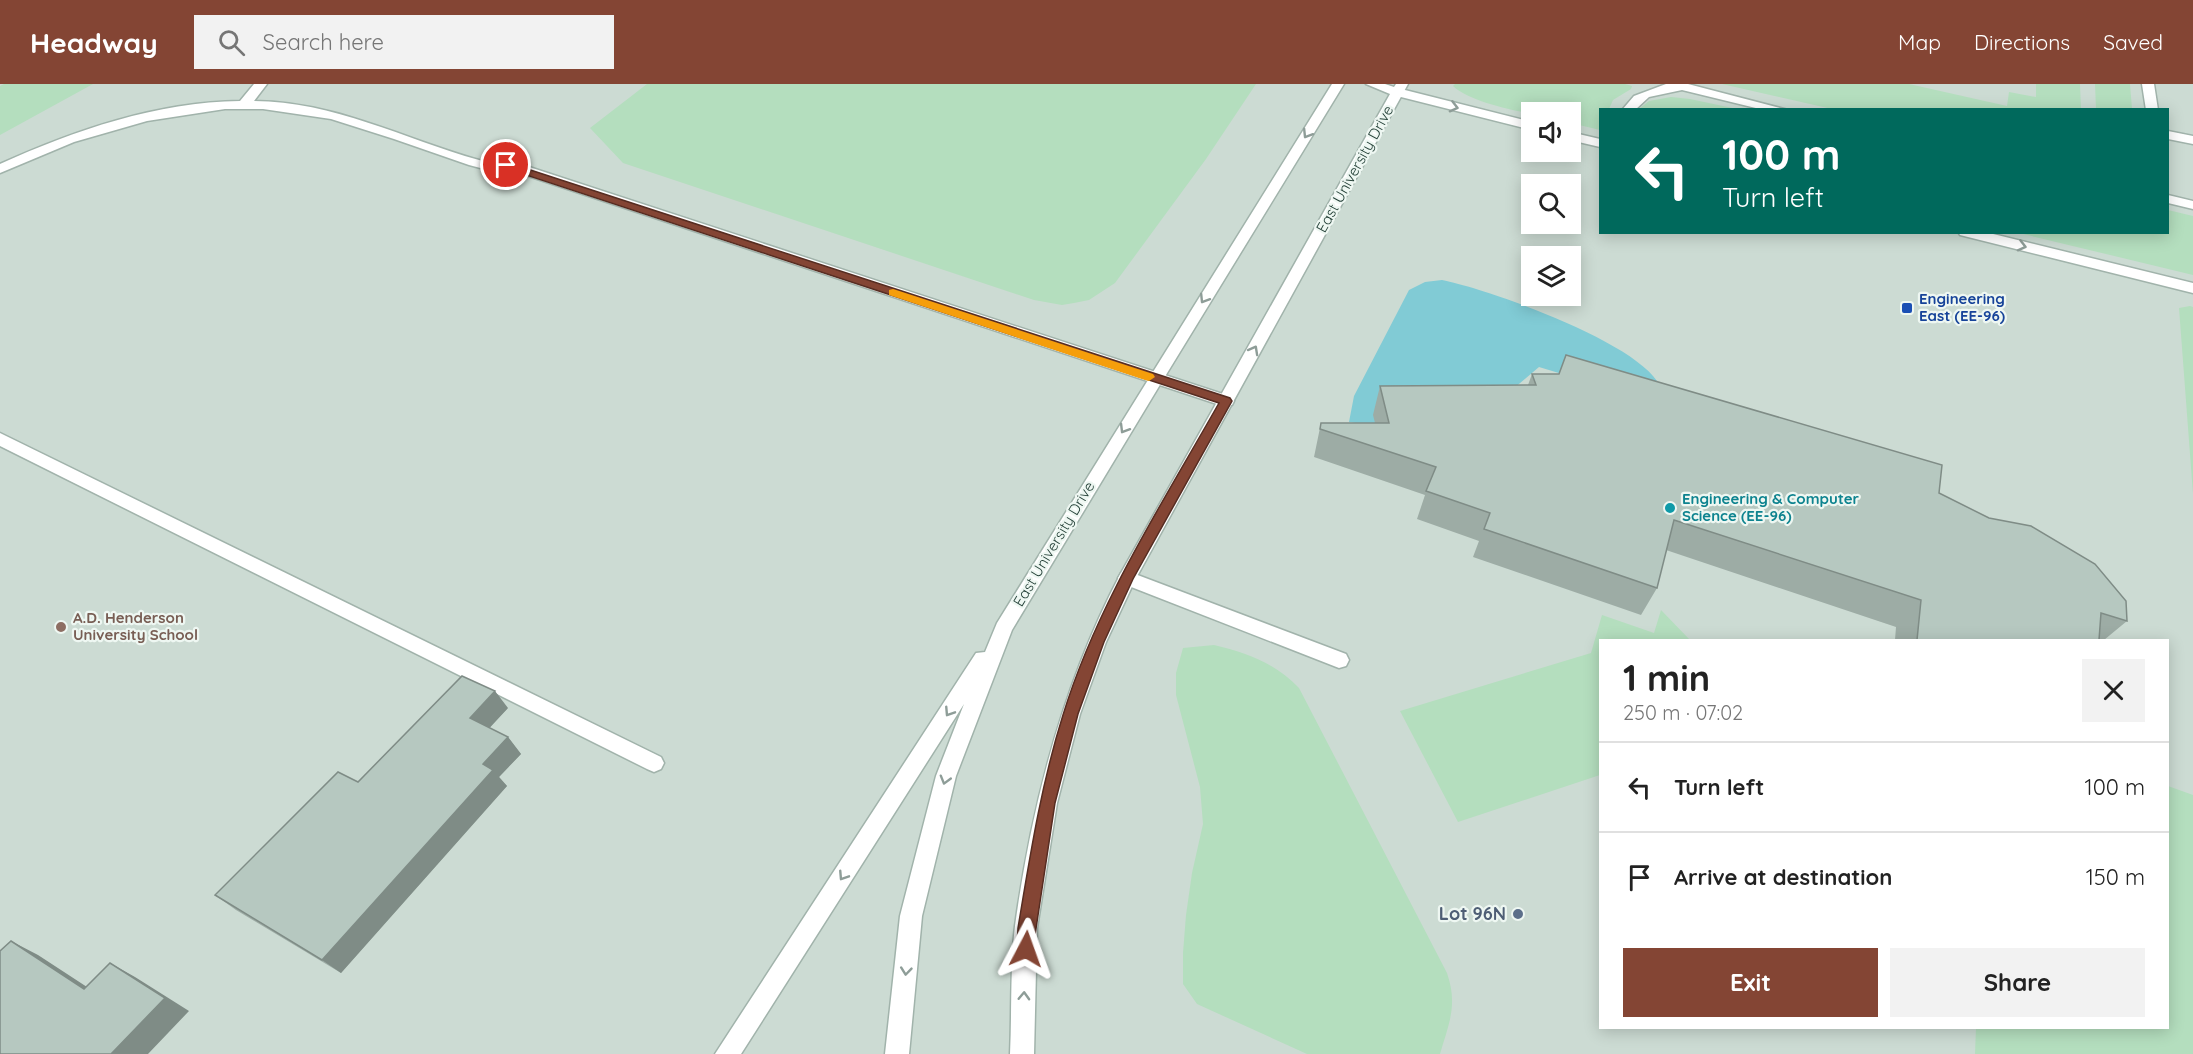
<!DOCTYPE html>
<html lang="en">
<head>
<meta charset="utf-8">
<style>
  :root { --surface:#fff; --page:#f2f2f2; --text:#222; --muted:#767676; --line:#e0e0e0; --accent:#844534 }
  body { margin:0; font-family:Quicksand,sans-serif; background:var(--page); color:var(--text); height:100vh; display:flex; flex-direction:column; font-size:22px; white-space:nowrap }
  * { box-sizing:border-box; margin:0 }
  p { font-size:20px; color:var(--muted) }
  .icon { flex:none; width:33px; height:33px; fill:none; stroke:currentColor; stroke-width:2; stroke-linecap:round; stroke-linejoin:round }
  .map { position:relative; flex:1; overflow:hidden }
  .details { position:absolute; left:1599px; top:555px; width:570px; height:390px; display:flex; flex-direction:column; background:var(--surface); border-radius:0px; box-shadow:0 3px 15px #0003 }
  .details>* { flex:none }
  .guide { position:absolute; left:1599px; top:24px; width:570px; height:126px; border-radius:0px; box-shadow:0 3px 15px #0003; background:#00695c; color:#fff; overflow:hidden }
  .tools { position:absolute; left:1521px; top:18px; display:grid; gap:12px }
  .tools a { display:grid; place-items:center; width:60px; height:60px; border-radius:0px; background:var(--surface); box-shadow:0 3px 15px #0003; font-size:30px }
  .pin { position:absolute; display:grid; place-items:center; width:51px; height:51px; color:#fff; margin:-26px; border:3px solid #fff; border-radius:50%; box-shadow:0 2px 6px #0007 }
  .me { position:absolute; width:66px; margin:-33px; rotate:4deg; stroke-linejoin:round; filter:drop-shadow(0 0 4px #0008) }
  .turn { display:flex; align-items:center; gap:21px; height:126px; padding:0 24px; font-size:27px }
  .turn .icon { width:78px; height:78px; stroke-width:2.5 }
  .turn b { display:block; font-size:42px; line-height:51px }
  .round { display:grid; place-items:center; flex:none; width:63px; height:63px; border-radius:0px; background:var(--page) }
  .head { display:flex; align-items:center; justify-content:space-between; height:102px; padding:0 24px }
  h1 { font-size:36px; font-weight:700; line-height:45px }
  .primary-button { display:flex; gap:12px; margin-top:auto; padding:12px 24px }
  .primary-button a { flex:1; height:69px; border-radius:0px; background:var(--accent); color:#fff; font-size:24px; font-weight:700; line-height:69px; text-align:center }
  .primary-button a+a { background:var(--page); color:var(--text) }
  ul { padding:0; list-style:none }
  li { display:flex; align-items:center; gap:18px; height:90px; padding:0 24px; border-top:2px solid var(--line) }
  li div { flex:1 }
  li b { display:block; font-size:22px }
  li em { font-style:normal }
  header { display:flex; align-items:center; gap:36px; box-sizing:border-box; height:84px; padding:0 30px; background:var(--accent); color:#fff }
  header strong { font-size:28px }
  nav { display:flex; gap:33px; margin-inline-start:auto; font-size:21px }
  .search { width:420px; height:54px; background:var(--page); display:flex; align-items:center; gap:15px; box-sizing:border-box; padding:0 21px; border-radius:0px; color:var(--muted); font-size:22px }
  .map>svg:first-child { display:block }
  .built { fill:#ccdbd3; fill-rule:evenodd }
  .green { fill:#b4debe }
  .water { fill:#81cbd5 }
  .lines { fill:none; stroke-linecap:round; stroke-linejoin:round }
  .service-casing { stroke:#a1b3ab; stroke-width:3 }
  .minor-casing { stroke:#a1b3ab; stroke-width:3 }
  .tertiary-casing { stroke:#a1b3ab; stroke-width:3 }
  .service { fill:#fff; fill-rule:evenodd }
  .minor { fill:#fff; fill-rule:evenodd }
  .tertiary { fill:#fff; fill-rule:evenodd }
  .wall { fill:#9daca5 }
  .shaded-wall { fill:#7f8c86 }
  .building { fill:#b6c8c0; stroke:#7f8c86; stroke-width:1.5 }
  .oneway { stroke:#8e9d98 }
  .route { fill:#844534; stroke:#562d22; stroke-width:1.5 }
  .slow { fill:#f59e0b }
  .transit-dot { fill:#1a4fb4; stroke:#eef7f2; stroke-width:2 }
  .culture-dot { fill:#0f9aa8; stroke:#eef7f2; stroke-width:2 }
  .education-dot { fill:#8d6e63; stroke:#eef7f2; stroke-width:2 }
  .service-dot { fill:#5c6f8a; stroke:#eef7f2; stroke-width:2 }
  .labels { text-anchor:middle; stroke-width:4.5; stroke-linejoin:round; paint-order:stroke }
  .street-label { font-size:15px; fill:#1e3b32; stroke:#eef7f2 }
  .transit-label { font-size:15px; font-weight:bold; fill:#164399; stroke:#eef7f2; text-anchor:start }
  .culture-label { font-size:15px; font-weight:bold; fill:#0d838f; stroke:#eef7f2; text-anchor:start }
  .education-label { font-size:15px; font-weight:bold; fill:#785e54; stroke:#eef7f2; text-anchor:start }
  .near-service-label { font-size:18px; font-weight:bold; fill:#4e5e75; stroke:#eef7f2; text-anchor:end }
</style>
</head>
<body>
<header>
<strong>Headway</strong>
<div class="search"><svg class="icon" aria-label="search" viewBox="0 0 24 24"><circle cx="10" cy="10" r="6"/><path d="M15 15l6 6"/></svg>Search here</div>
<nav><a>Map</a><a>Directions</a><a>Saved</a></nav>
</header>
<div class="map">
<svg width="2193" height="970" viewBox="0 0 2193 970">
  <rect width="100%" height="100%" fill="#deebe4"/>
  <path class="built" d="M0,0H2193V970H0ZM1600,26H2168V148H1600ZM1532,28H1570V68H1532ZM1532,100H1570V140H1532ZM1532,172H1570V212H1532ZM1600,556H2168V944H1600Z"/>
  <path class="green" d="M4,0H93L0,51V2Z
    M647,0H1256L1206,75L1115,199L1089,216L1074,219L1062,221L1034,216L623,79L590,44Z
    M1455,0H1625L1632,2L1631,5L1613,16L1609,25L1600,26V46L1571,39L1570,28C1557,28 1541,30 1529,29C1509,26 1467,16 1453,2Z
    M1722,0H1909L2007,22L2009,8L2036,13V0H2080L2081,25H1832Z
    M2095,0H2130L2132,25H2096Z
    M1671,13L1690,15L1737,25H1639L1649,17Z
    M2168,126L2193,132V191L2019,149L2168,148Z
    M2190,222L2193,223V410L2179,224Z
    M1661,526L1690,556H1600V691L1458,738L1400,627L1591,569L1602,531L1654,549Z
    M1214,561C1247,569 1275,579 1299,604L1447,889C1458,921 1449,939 1440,970H1307L1197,920L1183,900V869L1186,831L1192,789L1203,740L1200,703L1176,611V589L1183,564Z
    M2168,702L2193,711V970H1975L1976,944H2168Z"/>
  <path class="water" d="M1442,196C1491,206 1630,256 1657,297L1652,303L1635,312L1539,283L1466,345L1386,344L1349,338L1354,312L1409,206L1425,198Z"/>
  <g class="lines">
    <g class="service-casing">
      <path id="service" d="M254,0H267L254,17C333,17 404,55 479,76C492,80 506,77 520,80L1232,313L1234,317L1232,321H1220L513,87L488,86L469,81L394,55L331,35L263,25H225L147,37L74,58L0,89V80C75,46 157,18 240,17Z
        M2168,47L2193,52V60L2168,55Z
        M0,349L661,673L664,679L661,685L654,688L647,685L0,362Z
        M1127,487L1346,570L1349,576L1346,582L1339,584L1121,499L1118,494L1121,489Z"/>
    </g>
    <g class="minor-casing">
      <path id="minor" d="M1666,0H1688L1788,26H1764L1682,6L1649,13L1635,26H1622L1634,12Z
        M2142,0H2154L2158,26H2146Z
        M1397,4L1532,38V46L1393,11L1391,8Z
        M1570,48L1600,55V63L1570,56Z
        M2168,111L2193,117V125L2168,119Z
        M1958,148H1985L2193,199V209L1960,151Z"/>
    </g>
    <g class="tertiary-casing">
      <path id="tertiary" d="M1332,0H1344L1161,299L1012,546L956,692L922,832L909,970H885L900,832L936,692L964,620L741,970H715L976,569L985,568L997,539Z
        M1366,0H1385L1394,3L1396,0H1408L1135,496L1106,558L1080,630L1057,719L1037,844L1034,970H1010C1012,928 1010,884 1015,842C1032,719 1063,599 1121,489L1390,10Z"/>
    </g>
    <use href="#service" class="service"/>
    <use href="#minor" class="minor"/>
    <use href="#tertiary" class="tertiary"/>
  </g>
  <path class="wall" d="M1566,271L1939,409L2127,537L2104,556H1895L1896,543L1666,466L1657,504L1641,531L1473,473L1479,457L1417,435L1425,411L1314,373L1321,339H1375L1373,331L1380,302L1528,301L1532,290H1559Z
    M508,624L489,644L508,653L521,670L499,693L507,702L341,889L236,826L215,811L358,698Z"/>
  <path class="shaded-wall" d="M495,607L508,624L483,651L470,634Z
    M508,653L521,670L499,693L507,702L341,889L322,876L483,680Z
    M11,857L38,871L110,918L84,905Z
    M110,879L135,893L189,927L148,970H111Z"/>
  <path class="building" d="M1566,271L1942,381L1939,409L1989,434L2031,442L2095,480L2126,517L2127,537L2101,529L2099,556H1917L1921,516L1674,436L1657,504L1484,445L1490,429L1426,407L1436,383L1320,345L1321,339H1389L1380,302L1536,301L1532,290H1559Z
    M462,592L495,607L470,634L508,653L483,680L493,686L322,876L215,811L338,688L358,698Z
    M11,857L84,905L110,879L165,914L111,970H0V867Z"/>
  <defs><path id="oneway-chevron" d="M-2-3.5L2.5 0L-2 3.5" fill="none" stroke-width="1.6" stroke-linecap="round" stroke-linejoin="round" transform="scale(1.5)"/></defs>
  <g class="oneway">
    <use href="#oneway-chevron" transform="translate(1454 23) rotate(14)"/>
    <use href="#oneway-chevron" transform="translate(1307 50) rotate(122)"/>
    <use href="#oneway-chevron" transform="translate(2022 162) rotate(14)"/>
    <use href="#oneway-chevron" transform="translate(1204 215) rotate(122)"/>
    <use href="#oneway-chevron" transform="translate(1254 266) rotate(-61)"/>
    <use href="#oneway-chevron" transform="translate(1124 345) rotate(121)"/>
    <use href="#oneway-chevron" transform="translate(949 628) rotate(123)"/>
    <use href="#oneway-chevron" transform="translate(945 696) rotate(106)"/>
    <use href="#oneway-chevron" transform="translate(843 792) rotate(123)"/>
    <use href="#oneway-chevron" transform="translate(906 887) rotate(96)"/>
    <use href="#oneway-chevron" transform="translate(1024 912) rotate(-88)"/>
  </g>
  <path class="route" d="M502,79H509L1230,314L1232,317L1133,495L1104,558L1078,630L1055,719L1032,871L1026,873L1020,871L1017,865L1018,844C1030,772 1041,701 1063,631C1097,520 1162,420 1219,319L502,83Z"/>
  <path class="slow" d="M893,205L1153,290L1155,293L1149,297L1145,296L889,211V206Z"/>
  <rect class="transit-dot" x="1901" y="218" width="12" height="12" rx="3"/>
  <circle class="culture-dot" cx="1670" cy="424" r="6"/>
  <circle class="education-dot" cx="61" cy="543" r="6"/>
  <circle class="service-dot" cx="1518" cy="830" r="6"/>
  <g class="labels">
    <g class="street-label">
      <text transform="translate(1355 85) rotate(-61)" y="5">East University Drive</text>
      <text transform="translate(1054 460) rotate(-59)" y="5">East University Drive</text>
    </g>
    <g class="transit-label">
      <text x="1919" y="220">Engineering<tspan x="1919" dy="17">East (EE-96)</tspan></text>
    </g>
    <g class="culture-label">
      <text x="1682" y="420">Engineering &amp; Computer<tspan x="1682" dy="17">Science (EE-96)</tspan></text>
    </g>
    <g class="education-label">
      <text x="73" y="539">A.D. Henderson<tspan x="73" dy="17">University School</tspan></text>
    </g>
    <g class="near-service-label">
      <text x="1506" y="836">Lot 96N</text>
    </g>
  </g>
</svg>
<div class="tools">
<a><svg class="icon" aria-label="sound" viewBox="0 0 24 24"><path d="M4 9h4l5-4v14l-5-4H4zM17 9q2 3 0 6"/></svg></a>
<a><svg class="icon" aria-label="search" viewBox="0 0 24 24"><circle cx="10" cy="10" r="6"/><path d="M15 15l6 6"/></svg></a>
<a><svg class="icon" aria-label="layers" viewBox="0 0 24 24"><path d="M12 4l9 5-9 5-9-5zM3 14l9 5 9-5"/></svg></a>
</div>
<div class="pin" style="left:506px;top:81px;background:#d93025"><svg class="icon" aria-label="arrive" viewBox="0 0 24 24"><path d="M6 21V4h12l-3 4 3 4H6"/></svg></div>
<svg class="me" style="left:1026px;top:865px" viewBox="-20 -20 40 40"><path d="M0-17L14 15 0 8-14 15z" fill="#844534" stroke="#fff" stroke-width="4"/></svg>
<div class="guide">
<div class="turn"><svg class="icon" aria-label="left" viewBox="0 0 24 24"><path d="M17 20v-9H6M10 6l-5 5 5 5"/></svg><div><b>100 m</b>Turn left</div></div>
</div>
<section class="details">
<div class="head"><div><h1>1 min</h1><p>250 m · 07:02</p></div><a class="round"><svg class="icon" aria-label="close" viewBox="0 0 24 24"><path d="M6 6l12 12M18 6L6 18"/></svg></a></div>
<ul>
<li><svg class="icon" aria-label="left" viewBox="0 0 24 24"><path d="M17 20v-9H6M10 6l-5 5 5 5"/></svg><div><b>Turn left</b></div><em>100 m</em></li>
<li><svg class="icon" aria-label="arrive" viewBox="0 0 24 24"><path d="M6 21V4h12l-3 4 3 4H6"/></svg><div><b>Arrive at destination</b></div><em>150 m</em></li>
</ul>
<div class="primary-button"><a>Exit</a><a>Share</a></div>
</section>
</div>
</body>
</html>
